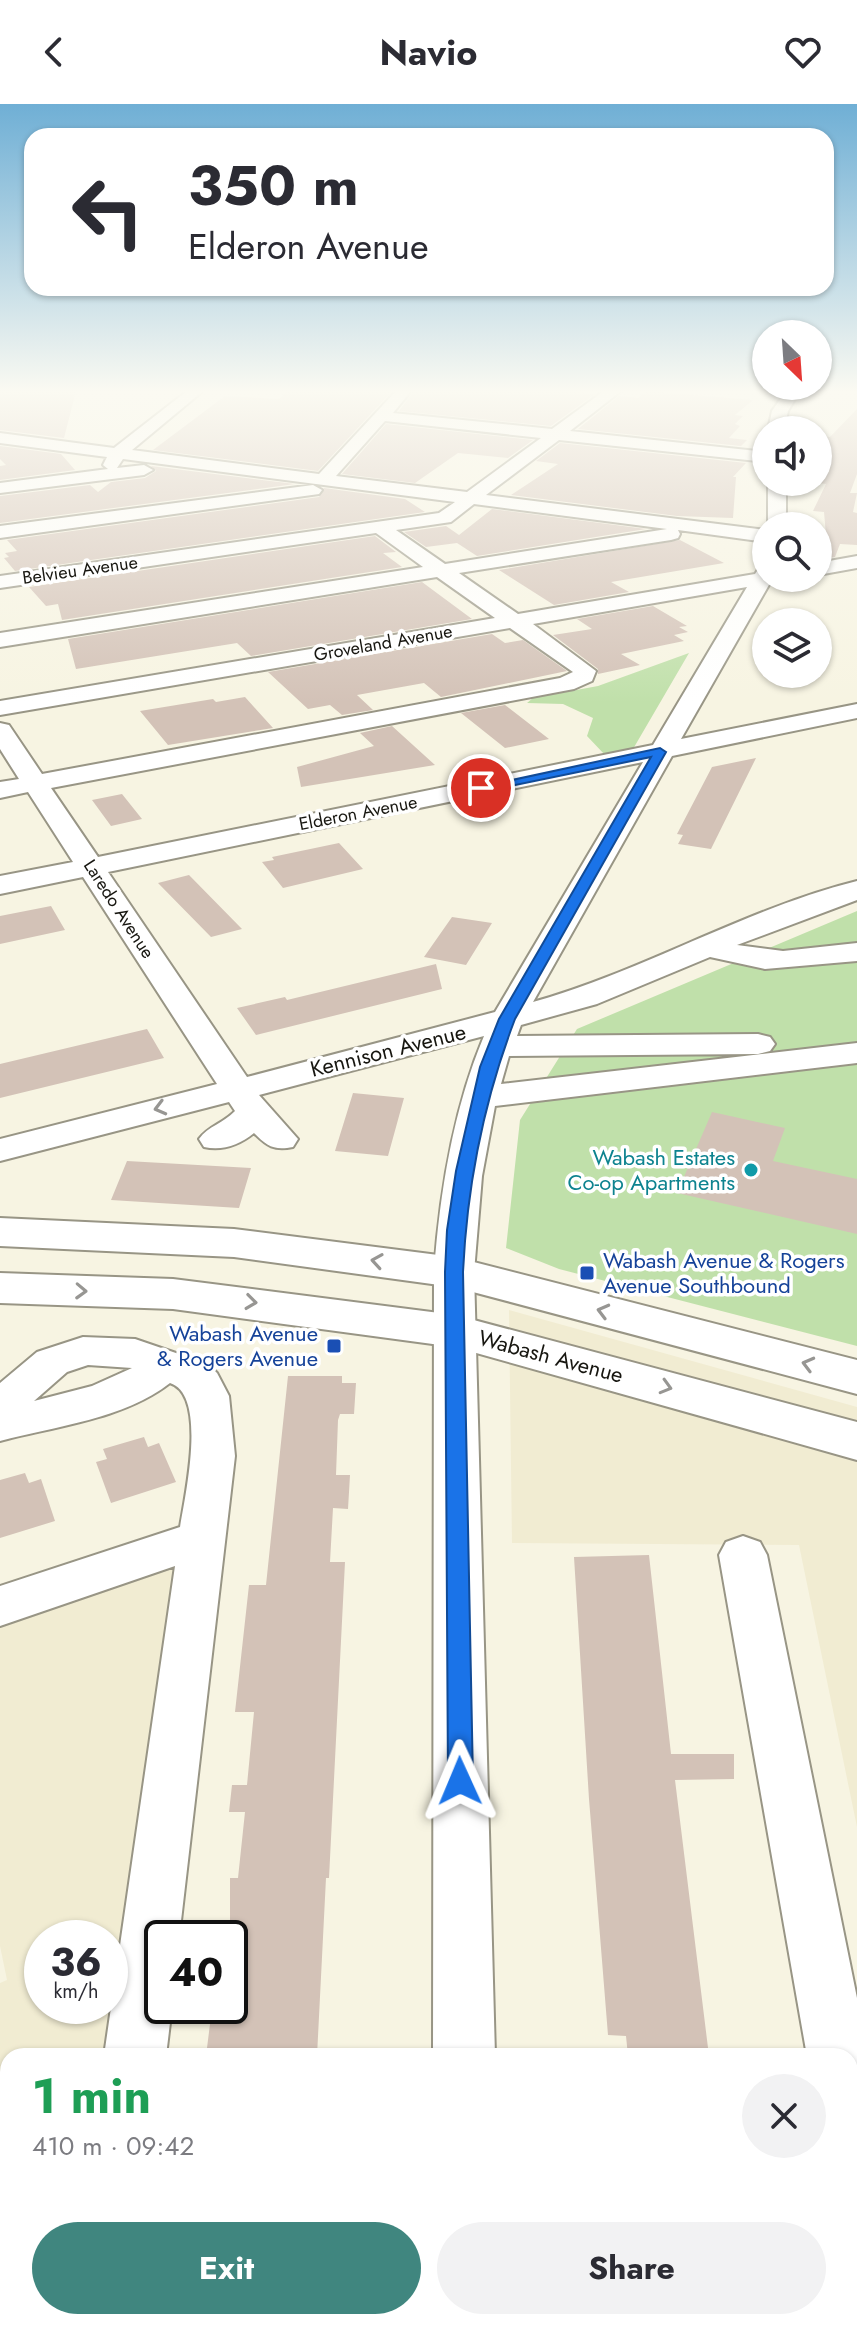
<!DOCTYPE html>
<html lang="en">
<head>
<meta charset="utf-8">
<style>
  :root { --surface:#fff; --page:#f2f2f3; --text:#2b2b33; --muted:#7c7c81; --accent:#40867f }
  body { margin:0; font-family:Jost,sans-serif; background:var(--page); color:var(--text); height:100vh; display:flex; flex-direction:column; font-size:30px; white-space:nowrap }
  * { box-sizing:border-box; margin:0 }
  p { font-size:26px; color:var(--muted) }
  .icon { flex:none; width:44px; height:44px; fill:none; stroke:currentColor; stroke-width:2; stroke-linecap:round; stroke-linejoin:round }
  .map { position:relative; flex:1; overflow:hidden }
  .side { position:absolute; left:0px; top:1944px; width:858px; height:282px; display:flex; flex-direction:column; background:var(--surface); border-radius:24px 24px 0 0; box-shadow:0 2px 6px #0004 }
  .side>* { flex:none }
  .banner { position:absolute; left:24px; top:24px; width:810px; height:168px; border-radius:24px; box-shadow:0 2px 6px #0004; background:#fff; color:var(--text); overflow:hidden }
  .needle { width:52px; rotate:155deg }
  .controls { position:absolute; left:752px; top:216px; display:grid; gap:16px }
  .controls a { display:grid; place-items:center; width:80px; height:80px; border-radius:50%; background:var(--surface); box-shadow:0 2px 6px #0004; font-size:40px }
  .speed { position:absolute; left:24px; top:1816px; display:flex; gap:16px; font-size:40px; font-weight:700; text-align:center }
  .speed>* { display:grid; place-content:center; width:104px; height:104px; border-radius:50%; background:var(--surface); box-shadow:0 2px 6px #0004; line-height:1 }
  .speed small { font-size:20px; font-weight:400 }
  .speed .limit { border:4px solid #111; border-radius:12px; background:#fff; color:#111 }
  .pin { position:absolute; display:grid; place-items:center; width:68px; height:68px; color:#fff; margin:-34px; border:4px solid #fff; border-radius:50%; box-shadow:0 2px 8px #0007 }
  .me { position:absolute; width:88px; margin:-44px; rotate:359deg; stroke-linejoin:round; filter:drop-shadow(0 0 6px #0008) }
  .turn { display:flex; align-items:center; gap:28px; height:168px; padding:0 32px; font-size:36px }
  .turn .icon { width:104px; height:104px; stroke-width:2.5 }
  .turn b { display:block; font-size:56px; line-height:68px }
  .round { display:grid; place-items:center; flex:none; width:84px; height:84px; border-radius:42px; background:var(--page) }
  .overview { display:flex; align-items:center; justify-content:space-between; height:136px; padding:0 32px }
  h1 { font-size:48px; font-weight:700; line-height:60px; color:#1e9e55 }
  .action { display:flex; gap:16px; margin-top:auto; padding:16px 32px }
  .action a { flex:1; height:92px; border-radius:48px; background:var(--accent); color:#fff; font-size:32px; font-weight:700; line-height:92px; text-align:center }
  .action a+a { background:var(--page); color:var(--text) }
  header { display:flex; justify-content:space-between; align-items:center; height:104px; padding:0 32px; background:var(--surface); font-size:36px; font-weight:700 }
  .map>svg:first-child { display:block }
  .built { fill:#f1ecd2; fill-rule:evenodd }
  .green { fill:#c0e0aa }
  .building { fill:#d3c2b7 }
  .lines { fill:none; stroke-linecap:round; stroke-linejoin:round }
  .minor-casing { stroke:#989585; stroke-width:4 }
  .major-casing { stroke:#989585; stroke-width:4 }
  .minor { fill:#fff; fill-rule:evenodd }
  .major { fill:#fff; fill-rule:evenodd }
  .oneway { stroke:#979693 }
  .route { fill:#1a73e8; stroke:#114b97; stroke-width:2 }
  .culture-dot { fill:#0f9aa8; stroke:#fff; stroke-width:3 }
  .transit-dot { fill:#1a4fb4; stroke:#fff; stroke-width:3 }
  .labels { text-anchor:middle; stroke-width:7; stroke-linejoin:round; paint-order:stroke }
  .far-street-label { font-size:18px; fill:#171610; stroke:#fff }
  .street-label { font-size:22px; fill:#171610; stroke:#fff }
  .culture-label { font-size:22px; fill:#0d838f; stroke:#fff; text-anchor:end }
  .transit-label { font-size:22px; fill:#164399; stroke:#fff; text-anchor:start }
</style>
</head>
<body>
<header><svg class="icon" aria-label="back" viewBox="0 0 24 24"><path d="M15 5l-7 7 7 7"/></svg>Navio<svg class="icon" aria-label="heart" viewBox="0 0 24 24"><path d="M12 20l-8-8c-3-5 5-10 8-4 3-6 11-1 8 4z"/></svg></header>
<div class="map">
<svg width="857" height="2225" viewBox="0 0 857 2225">
  <rect width="100%" height="100%" fill="#f7f4e2"/>
  <path class="built" d="M509,1206L857,1303V1723L799,1441L512,1439Z
    M178,1463L117,1952H8V2218H84L83,2225H0V1879L7,1876L0,1842V1518ZM42,1834H110V1902H42Z
    M850,2213H857V2225H715L796,2218H850Z"/>
  <path class="green" d="M689,549L633,645L605,651L587,632L593,614L563,600L527,599L533,594L598,582Z
    M857,807V1242L559,1165L506,1144L520,1016L577,925Z"/>
  <path class="building" d="M0,287H76L64,334L0,326Z
    M287,287H392L318,367L153,346L225,292L279,295Z
    M414,287H569L595,290L551,322L399,307Z
    M646,287L753,296L735,311L743,312L735,320L740,322L729,334L747,336L741,342L578,325L619,292L638,294Z
    M857,305V370L850,389H857L853,408L857,409V441L840,440L835,453L828,454L824,408L813,407L826,380L818,379V332L830,333Z
    M386,320L533,336L508,354L458,349L415,379L342,370Z
    M560,339L746,359L733,373H736L733,414L677,412L511,391L558,360L536,357Z
    M0,342L61,350L75,366L0,376V362L6,361L0,355Z
    M151,362L295,380L0,419V392L90,381L98,388L111,378L145,374L156,367Z
    M324,384L405,395L425,408L15,467L4,454L9,453L5,449L17,447L7,436L319,393Z
    M492,405L646,425L477,452L457,439L426,443L404,428L446,422L459,431Z
    M375,432L396,448L383,449L402,463L62,516L58,500L46,502L29,483Z
    M680,436L724,459L611,478L629,488L554,501L499,466Z
    M422,478L472,515L251,552L237,539L76,565L68,535Z
    M653,502L687,522L679,523L688,528L674,531L684,537L621,550L640,561L598,570V565L553,531L592,525L577,515Z
    M492,530L505,539L523,536L567,567L441,593L424,579L357,591L373,606L342,611L330,601L308,605L268,568Z
    M245,593L273,624L168,641L140,607L213,595L216,598Z
    M505,601L549,635L505,644L461,609Z
    M392,622L435,661L301,683L297,663L374,642L360,629Z
    M756,654L711,745L678,740L683,731L677,730L712,663Z
    M122,690L142,715L111,722L92,696Z
    M339,739L363,765L283,784L262,758L274,756L272,753Z
    M189,771L242,825L211,833L158,779Z
    M51,802L65,826L0,840V812Z
    M452,813L492,819L466,861L424,853Z
    M436,860L442,885L256,931L237,904L285,893L287,896Z
    M147,925L164,954L0,994V960Z
    M353,989L404,994L388,1052L335,1047Z
    M712,1008L785,1024L773,1057L857,1075V1130L677,1089Z
    M127,1057L251,1064L239,1104L111,1096Z
    M288,1272H342V1279H356L354,1310H340L338,1316L336,1371H350L348,1405L333,1404L330,1458H345L329,1774H326L317,1952H206L212,1904L230,1902V1774H238L245,1708H229L232,1681H247L254,1608H235L249,1481H266Z
    M144,1333L148,1343L159,1339L176,1378L111,1399L96,1358L107,1355L103,1345Z
    M25,1369L29,1379L41,1375L55,1417L0,1434V1376Z
    M649,1451L671,1650H734V1675L675,1676L709,1952H628L626,1932L608,1931L589,1695L574,1453Z"/>
  <g class="lines">
    <g class="minor-casing">
      <path id="minor" d="M187,287H203L132,346L319,370L396,287H411L393,309L552,325L604,287H621L570,327L766,348V358L559,336L486,391L766,426V438L678,426L680,430L678,434L671,436L459,469L518,510L755,470L759,464L766,462V474H776L770,479L681,635L857,600V614L672,652L533,898C644,867 745,805 857,777V796L737,841L783,847L857,839V857L765,865L710,853L597,900L521,921L517,932L758,930L770,933L775,940L770,947L758,950L509,952L501,980L857,939V959L495,1002L482,1072L474,1168L495,1952H433L434,1168C440,1087 453,1006 484,932L259,991L298,1035L293,1043C274,1047 267,1042 254,1029C239,1041 223,1047 204,1043L199,1035C208,1022 224,1019 235,1007L229,998L0,1057V1035L217,980L83,773L0,790V772L73,758L28,688L0,694V678L19,675L0,645V619L9,621L42,670L560,574L573,568L510,524L0,611V597L495,514L437,473L0,543V529L423,463L376,429L0,484V472L439,409L455,398L123,355L117,364L144,361L153,366L144,371L0,389V379L108,365L103,361L107,353L0,339V329L114,344ZM385,317L541,334L467,388L336,372ZM474,400L667,425L445,460L396,426L451,418ZM747,483L653,641L98,753L51,684L574,585L592,577L596,567L533,520ZM643,658L495,908L247,973L108,768Z
        M786,287H800L788,307L784,326H768L772,307Z
        M768,378H786V422H768Z
        M313,381L322,386L319,390L0,434V422Z
        M857,452V464L818,471V459Z
        M83,1233L135,1235L208,1260L217,1269L229,1292L235,1352L179,1834H162V1902H172L166,1952H104L175,1462L0,1522V1482L180,1423C185,1392 208,1291 170,1279C124,1315 56,1322 0,1337V1279L37,1248ZM88,1261L132,1264L92,1282L34,1297L67,1268Z
        M743,1432L760,1438L767,1451L857,1894V1975L850,1978V1952H807L719,1451L726,1438Z
        M850,1982L857,1985V2083L850,2080Z
        M857,2126V2194L850,2196V2128Z
        M98,2218H169L172,2225H100Z
        M225,2218H331L329,2225H222Z
        M428,2218H496L497,2225H427Z"/>
    </g>
    <g class="major-casing">
      <path id="major" d="M0,1114L234,1125L454,1153L857,1256V1290L454,1183L234,1153L0,1142Z
        M0,1169L173,1175L455,1211L857,1318V1356L455,1243L173,1205L0,1199Z"/>
    </g>
    <use href="#minor" class="minor"/>
    <use href="#major" class="major"/>
  </g>
  <defs><path id="oneway-chevron" d="M-2-3.5L2.5 0L-2 3.5" fill="none" stroke-width="1.6" stroke-linecap="round" stroke-linejoin="round" transform="scale(2)"/></defs>
  <g class="oneway">
    <use href="#oneway-chevron" transform="translate(160 1004) rotate(165)"/>
    <use href="#oneway-chevron" transform="translate(377 1157) rotate(-171)"/>
    <use href="#oneway-chevron" transform="translate(81 1187) rotate(2)"/>
    <use href="#oneway-chevron" transform="translate(251 1198) rotate(7)"/>
    <use href="#oneway-chevron" transform="translate(603 1207) rotate(-165)"/>
    <use href="#oneway-chevron" transform="translate(808 1260) rotate(-165)"/>
    <use href="#oneway-chevron" transform="translate(666 1283) rotate(16)"/>
  </g>
  <linearGradient id="sky" x2="0" y2="1"><stop stop-color="#6fafd5"/><stop offset="0.48" stop-color="#fbfaf2"/><stop offset="1" stop-color="#fbfaf2" stop-opacity="0"/></linearGradient>
  <rect width="857" height="599" fill="url(#sky)"/>
  <path class="route" d="M660,644L666,648L515,915C484,996 467,1082 463,1168L473,1677L470,1685L460,1688L451,1685L448,1677L445,1168L447,1126L456,1067L480,963L499,915L651,653L481,688L475,684Z"/>
  <circle class="culture-dot" cx="751" cy="1066" r="8"/>
  <g class="transit-dot">
    <rect x="579" y="1161" width="16" height="16" rx="4"/>
    <rect x="326" y="1234" width="16" height="16" rx="4"/>
  </g>
  <g class="labels">
    <g class="far-street-label">
      <text transform="translate(80 466) rotate(-8)" y="6">Belvieu Avenue</text>
      <text transform="translate(383 539) rotate(-10)" y="6">Groveland Avenue</text>
      <text transform="translate(358 709) rotate(-11)" y="6">Elderon Avenue</text>
      <text transform="translate(119 805) rotate(57)" y="6">Laredo Avenue</text>
    </g>
    <g class="street-label">
      <text transform="translate(388 946) rotate(-14)" y="8">Kennison Avenue</text>
      <text transform="translate(551 1252) rotate(15)" y="8">Wabash Avenue</text>
    </g>
    <g class="culture-label">
      <text x="735" y="1061">Wabash Estates<tspan x="735" dy="25">Co-op Apartments</tspan></text>
    </g>
    <g class="transit-label">
      <text x="603" y="1164">Wabash Avenue &amp; Rogers<tspan x="603" dy="25">Avenue Southbound</tspan></text>
      <text x="318" y="1237" text-anchor="end">Wabash Avenue<tspan x="318" dy="25">&amp; Rogers Avenue</tspan></text>
    </g>
  </g>
</svg>
<div class="controls">
<a><svg class="needle" viewBox="-14 -14 28 28"><path d="M0-13l5 13h-10z" fill="#e53935"/><path d="M0 13l5-13h-10z" fill="#7c7c81"/></svg></a>
<a><svg class="icon" aria-label="sound" viewBox="0 0 24 24"><path d="M4 9h4l5-4v14l-5-4H4zM17 9q2 3 0 6"/></svg></a>
<a><svg class="icon" aria-label="search" viewBox="0 0 24 24"><circle cx="10" cy="10" r="6"/><path d="M15 15l6 6"/></svg></a>
<a><svg class="icon" aria-label="layers" viewBox="0 0 24 24"><path d="M12 4l9 5-9 5-9-5zM3 14l9 5 9-5"/></svg></a>
</div>
<div class="speed"><div>36<small>km/h</small></div><div class="limit">40</div></div>
<div class="pin" style="left:481px;top:684px;background:#d93025"><svg class="icon" aria-label="arrive" viewBox="0 0 24 24"><path d="M6 21V4h12l-3 4 3 4H6"/></svg></div>
<svg class="me" style="left:460px;top:1677px" viewBox="-20 -20 40 40"><path d="M0-17L14 15 0 8-14 15z" fill="#1a73e8" stroke="#fff" stroke-width="4"/></svg>
<div class="banner">
<div class="turn"><svg class="icon" aria-label="left" viewBox="0 0 24 24"><path d="M17 20v-9H6M10 6l-5 5 5 5"/></svg><div><b>350 m</b>Elderon Avenue</div></div>
</div>
<section class="side">
<div class="overview"><div><h1>1 min</h1><p>410 m · 09:42</p></div><a class="round"><svg class="icon" aria-label="close" viewBox="0 0 24 24"><path d="M6 6l12 12M18 6L6 18"/></svg></a></div>
<div class="action"><a>Exit</a><a>Share</a></div>
</section>
</div>
</body>
</html>
